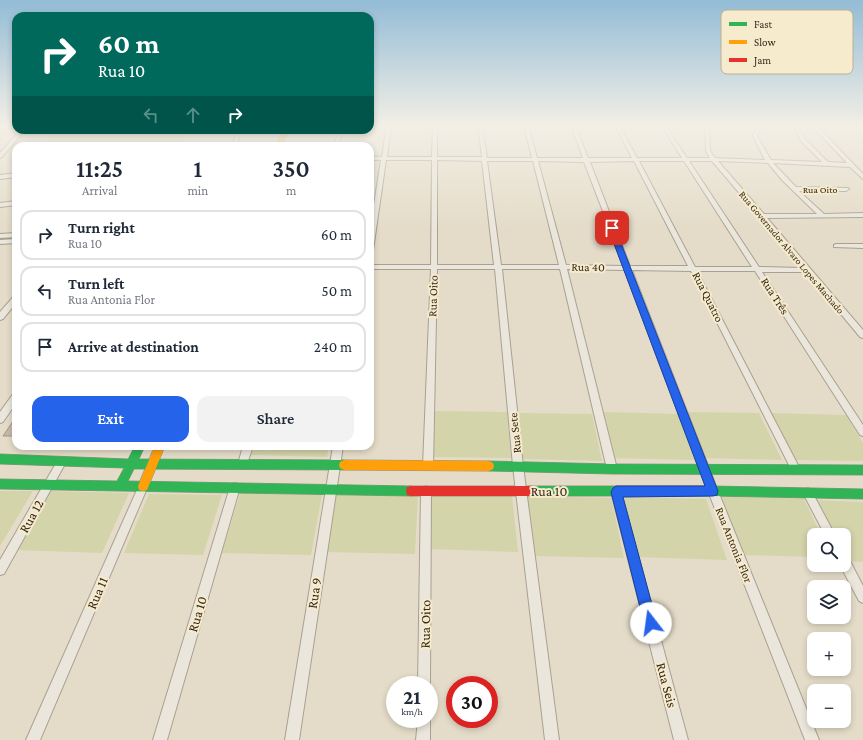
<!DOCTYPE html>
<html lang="en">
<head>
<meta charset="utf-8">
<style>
  :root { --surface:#fff; --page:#f2f2f3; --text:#1f2937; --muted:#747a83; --line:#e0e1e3; --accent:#2563eb }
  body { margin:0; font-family:"Crimson Pro",serif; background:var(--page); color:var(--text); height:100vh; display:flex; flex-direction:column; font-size:15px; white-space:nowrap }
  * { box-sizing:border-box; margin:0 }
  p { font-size:13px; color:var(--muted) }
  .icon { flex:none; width:22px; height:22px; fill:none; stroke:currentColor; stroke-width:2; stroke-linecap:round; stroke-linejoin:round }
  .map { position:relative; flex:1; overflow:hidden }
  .panel { position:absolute; left:12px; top:142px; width:362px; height:308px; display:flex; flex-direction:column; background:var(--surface); border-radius:12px; box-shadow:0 2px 6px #0003 }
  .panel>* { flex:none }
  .top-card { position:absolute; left:12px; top:12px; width:362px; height:122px; border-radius:12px; box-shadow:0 2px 6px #0003; background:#00695c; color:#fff; overflow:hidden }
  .buttons { position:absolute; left:807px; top:528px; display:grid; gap:8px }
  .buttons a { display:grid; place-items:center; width:44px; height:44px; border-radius:8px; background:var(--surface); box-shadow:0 2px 6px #0003; font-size:20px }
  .speed { position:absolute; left:386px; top:676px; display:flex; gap:8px; font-size:20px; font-weight:700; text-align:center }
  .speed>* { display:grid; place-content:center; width:52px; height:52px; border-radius:50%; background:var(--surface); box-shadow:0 2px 6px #0003; line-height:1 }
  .speed small { font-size:10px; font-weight:400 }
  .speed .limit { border:6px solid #d22; background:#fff; color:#111 }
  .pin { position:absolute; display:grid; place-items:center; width:34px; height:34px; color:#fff; margin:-17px; border-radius:8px; box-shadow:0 2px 6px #0006 }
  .me { position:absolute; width:44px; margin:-22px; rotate:345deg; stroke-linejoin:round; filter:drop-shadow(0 0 3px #0008) }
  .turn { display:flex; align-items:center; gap:14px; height:84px; padding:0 20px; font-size:18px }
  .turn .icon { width:52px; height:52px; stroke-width:2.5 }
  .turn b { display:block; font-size:28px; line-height:34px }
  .lanes { display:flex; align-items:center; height:38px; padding:0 20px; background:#0003; justify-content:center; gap:20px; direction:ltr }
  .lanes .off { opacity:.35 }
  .eta { display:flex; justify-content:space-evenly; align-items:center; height:68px; text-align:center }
  .eta b { font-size:24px; font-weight:600; line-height:28px }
  .button { display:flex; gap:8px; margin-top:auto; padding:8px 20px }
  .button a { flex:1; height:46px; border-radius:12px; background:var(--accent); color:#fff; font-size:16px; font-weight:600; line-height:46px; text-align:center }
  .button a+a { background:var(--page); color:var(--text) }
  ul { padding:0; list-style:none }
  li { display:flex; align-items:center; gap:12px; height:50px; margin:0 8px 6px; padding:0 12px; border:2px solid var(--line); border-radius:12px }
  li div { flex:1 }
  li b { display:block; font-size:15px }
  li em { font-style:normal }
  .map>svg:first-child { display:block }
  .green { fill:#d3d4aa }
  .building { fill:#c7baa9; stroke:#a39788 }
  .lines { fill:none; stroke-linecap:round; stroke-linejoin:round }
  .street-casing { stroke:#a8a092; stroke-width:2 }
  .fast-casing { stroke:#989082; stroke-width:1 }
  .slow-casing { stroke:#989082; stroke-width:1 }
  .jam-casing { stroke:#989082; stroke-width:1 }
  .street { fill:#ebe6db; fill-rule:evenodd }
  .fast { fill:#30b455; fill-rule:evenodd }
  .slow { fill:#ff9f0a; fill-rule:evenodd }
  .jam { fill:#e5322d; fill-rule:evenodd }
  .route { fill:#2563eb; stroke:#184099 }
  .labels { text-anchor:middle; stroke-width:4; stroke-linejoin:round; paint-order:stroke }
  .far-street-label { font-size:10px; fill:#36281b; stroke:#f6ebcc }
  .street-label { font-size:12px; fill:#36281b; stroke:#f6ebcc }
  .near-street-label { font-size:14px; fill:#36281b; stroke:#f6ebcc }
  .key { fill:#f6ebcc; stroke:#bcb097; stroke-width:1 }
  .key-label { font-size:11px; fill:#36281b }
</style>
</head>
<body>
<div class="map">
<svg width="863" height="740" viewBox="0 0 863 740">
  <rect width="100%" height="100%" fill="#e4dcc8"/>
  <path class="green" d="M53,130H184V146H43Z
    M434,411L507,412L511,458L433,457Z
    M604,412L678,414L694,460L615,458Z
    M685,412L759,413L782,460L703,458Z
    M519,413L592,414L602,461L523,459Z
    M772,413L846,415L863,443V461L795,460Z
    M253,446H329L327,457L250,455Z
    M0,491H33L0,546Z
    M48,491L129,493L102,553L14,550Z
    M336,492L418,494L415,554L326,552Z
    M240,493L322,495L311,555L222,553Z
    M149,494L222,495L203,555L124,553Z
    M431,494L512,496L518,552L429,549Z
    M719,495L803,497L821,535H814V557L742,555Z
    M528,496L611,498L624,558L534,556Z
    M622,497L706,499L727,560L636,557Z
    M815,500L863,502V562L847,561L844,556V535H833Z"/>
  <path class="building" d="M16,417V436H3Z"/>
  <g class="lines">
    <g class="street-casing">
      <path id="street" d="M387,125H391L387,157H432L433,125H437V157H482L478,125H482L487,158H532L524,125H528L537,158H583L571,125H575L588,158H632L615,125H619L637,158H682L661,125H665L687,158H710L706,151L705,125H709L710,151L715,158L765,160L753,136L758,125H762L757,136L771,160L822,162L801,141L793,125H797L805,139L828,162L847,163L811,125H816L863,174V179L850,167L773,163L796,187L848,188L849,189L846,191H799L824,214L863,213V217L767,218L863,330V338L860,337L806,272H762L863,425V436L860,435L755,271H697L799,467L801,470L799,473L796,474L793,473L691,271L632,270L718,491L819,740H805L708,491L625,270L567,269L617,469L615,472L612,473L609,472L607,469L560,269H502L523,466L559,740H545L513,466L495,269H437L433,466L431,469L428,470L425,469L423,466L431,269H370V265H431L432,160H386L373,250L370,252V230L381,160H370V156L382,157ZM437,160L482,161L494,265H437ZM487,161H533L559,265H501ZM538,161L584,162L624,266L566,265ZM634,161L688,266H630L590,162ZM639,161H684L752,267H695ZM689,161H712L758,215V217L760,218L802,268L759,267ZM718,161L768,163L782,180L817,214H764Z
        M20,130H25L2,157L0,158V153Z
        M236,130H240L237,146H233Z
        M339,130H343L338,146H334Z
        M16,173V177L0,179V175Z
        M16,201V205L0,207V203Z
        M16,233V237L0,238V234Z
        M16,239V243L0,244V240Z
        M836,244H863V248L834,247V245Z
        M14,296H16V303L3,319L0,320V312Z
        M16,393V403L3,422L0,423V412L13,394Z
        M243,446H253L246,467L243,468L240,467L238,464Z
        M333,446H343L299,740H285Z
        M62,457L65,458L67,461L65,464L4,574L0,575V560L59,458Z
        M143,482L146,483L148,486L40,740H26L140,483Z
        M235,483L238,484L240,487L167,740H153L230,487L232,484Z
        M426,486L429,488L431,491L430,685L429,688V685H418L421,491L423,488Z
        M616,487L619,489L621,492L688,740H674L611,492L613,489Z
        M808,488L811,490L835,535H825L803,493L805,490Z
        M844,556L848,557L863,586V603L859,601L840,565H844Z
        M429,716L430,719V740H416L418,719H429Z"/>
    </g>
    <g class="fast-casing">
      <path id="fast" d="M135,446H145L139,459L344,460L348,462L349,465L348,468L344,470L134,469L128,481L411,486L415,487L416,491L415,495L411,496L0,489V479L117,481L124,468L0,464V454L128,459Z
        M489,461L612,464L863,465V475L612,474L489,471L485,469L484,466L485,463Z
        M531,486H713L863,489V499L713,496H531L527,495L526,491L527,487Z"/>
    </g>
    <g class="slow-casing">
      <path id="slow" d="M283,130H289L282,146H276Z
        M155,446H165L147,490L143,491L139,490L138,486Z
        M344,460L489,461L493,463L494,466L493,469L489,471L344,470L340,468L339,465L340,462Z"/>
    </g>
    <g class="jam-casing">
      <path id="jam" d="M411,486H531L535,487L536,491L535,495L531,496H411L407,495L406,491L407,487Z"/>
    </g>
    <use href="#street" class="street"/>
    <use href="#fast" class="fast"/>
    <use href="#slow" class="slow"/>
    <use href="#jam" class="jam"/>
  </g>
  <linearGradient id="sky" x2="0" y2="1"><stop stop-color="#93bcd6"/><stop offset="0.55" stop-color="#f3efe6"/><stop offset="1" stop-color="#f3efe6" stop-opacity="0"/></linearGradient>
  <rect width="863" height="229" fill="url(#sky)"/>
  <path class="route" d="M612,225L615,228L718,491L717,495L713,496L623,497L657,623L655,628L651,630L646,628L644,623L611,492L613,488L616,486H705L608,228Z"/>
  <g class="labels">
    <g class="far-street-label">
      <text x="820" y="193">Rua Oito</text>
      <text transform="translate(792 252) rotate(50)" y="4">Rua Governador Alvaro Lopes Machado</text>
    </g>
    <g class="street-label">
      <text transform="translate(588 267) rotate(1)" y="4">Rua 40</text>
      <text transform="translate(433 296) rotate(-88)" y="4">Rua Oito</text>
      <text transform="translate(775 296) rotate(57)" y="4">Rua Três</text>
      <text transform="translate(708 297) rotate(63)" y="4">Rua Quatro</text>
      <text transform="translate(515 433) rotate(-96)" y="4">Rua Sete</text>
      <text transform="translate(734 545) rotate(68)" y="4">Rua Antonia Flor</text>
    </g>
    <g class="near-street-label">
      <text x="549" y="496">Rua 10</text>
      <text transform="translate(31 516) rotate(-61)" y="5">Rua 12</text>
      <text transform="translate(97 593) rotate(-67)" y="5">Rua 11</text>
      <text transform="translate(314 593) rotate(-81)" y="5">Rua 9</text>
      <text transform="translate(197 614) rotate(-73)" y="5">Rua 10</text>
      <text transform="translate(425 624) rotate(-89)" y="5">Rua Oito</text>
      <text transform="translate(667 685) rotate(75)" y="5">Rua Seis</text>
    </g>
  </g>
  <rect x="721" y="10" width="132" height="64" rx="6" class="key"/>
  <rect x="729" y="22" width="18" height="4" fill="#30b455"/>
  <rect x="729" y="40" width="18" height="4" fill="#ff9f0a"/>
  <rect x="729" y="58" width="18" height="4" fill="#e5322d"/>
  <g class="key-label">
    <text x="754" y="28">Fast</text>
    <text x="754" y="46">Slow</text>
    <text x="754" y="64">Jam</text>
  </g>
</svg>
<div class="buttons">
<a><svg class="icon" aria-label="search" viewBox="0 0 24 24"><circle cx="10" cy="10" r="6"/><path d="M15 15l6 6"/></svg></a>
<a><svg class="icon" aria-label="layers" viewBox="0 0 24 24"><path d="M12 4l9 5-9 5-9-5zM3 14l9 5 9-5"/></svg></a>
<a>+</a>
<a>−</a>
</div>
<div class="speed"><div>21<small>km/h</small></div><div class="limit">30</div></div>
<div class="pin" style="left:612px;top:228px;background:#d93025"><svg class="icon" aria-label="arrive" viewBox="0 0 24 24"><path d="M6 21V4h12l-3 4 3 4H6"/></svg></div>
<svg class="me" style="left:651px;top:623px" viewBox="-20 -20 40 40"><circle r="19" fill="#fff"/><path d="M0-13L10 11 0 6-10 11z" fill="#2563eb"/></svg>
<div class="top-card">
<div class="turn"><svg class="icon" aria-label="right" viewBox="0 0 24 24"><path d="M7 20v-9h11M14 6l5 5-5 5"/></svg><div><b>60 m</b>Rua 10</div></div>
<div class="lanes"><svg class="icon off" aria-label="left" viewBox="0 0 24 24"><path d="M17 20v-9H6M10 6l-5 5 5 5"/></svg><svg class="icon off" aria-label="ahead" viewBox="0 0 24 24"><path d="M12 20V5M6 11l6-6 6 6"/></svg><svg class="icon" aria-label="right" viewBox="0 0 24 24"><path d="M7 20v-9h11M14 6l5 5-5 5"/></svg></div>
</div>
<section class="panel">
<div class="eta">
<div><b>11:25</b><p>Arrival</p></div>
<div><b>1</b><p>min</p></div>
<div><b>350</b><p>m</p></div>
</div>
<ul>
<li><svg class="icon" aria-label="right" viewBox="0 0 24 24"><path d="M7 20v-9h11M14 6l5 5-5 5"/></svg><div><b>Turn right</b><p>Rua 10</p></div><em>60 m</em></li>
<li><svg class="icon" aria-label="left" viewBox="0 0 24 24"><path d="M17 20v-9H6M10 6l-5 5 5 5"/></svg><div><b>Turn left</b><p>Rua Antonia Flor</p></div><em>50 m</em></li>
<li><svg class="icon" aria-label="arrive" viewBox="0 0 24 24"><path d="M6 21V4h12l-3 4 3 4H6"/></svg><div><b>Arrive at destination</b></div><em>240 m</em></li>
</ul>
<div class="button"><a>Exit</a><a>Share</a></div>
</section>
</div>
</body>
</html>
